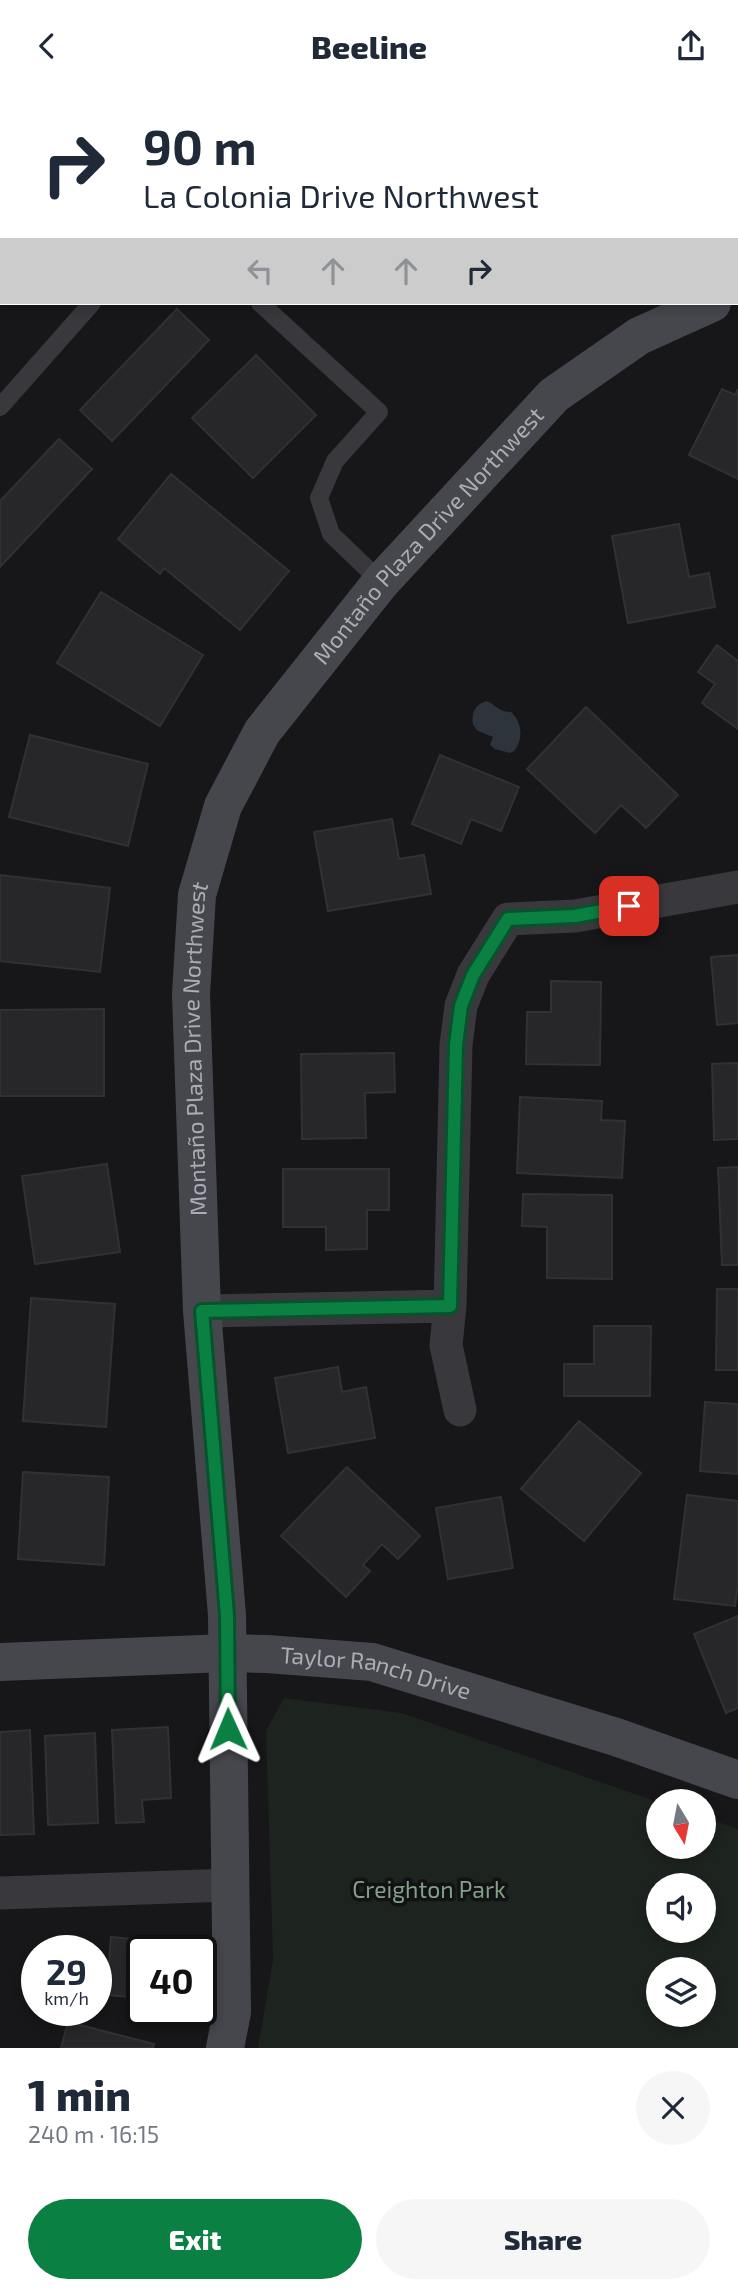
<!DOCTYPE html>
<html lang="en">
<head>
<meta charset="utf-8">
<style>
  :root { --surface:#fff; --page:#f6f6f7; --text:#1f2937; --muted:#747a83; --accent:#0b8043 }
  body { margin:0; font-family:"Exo 2",sans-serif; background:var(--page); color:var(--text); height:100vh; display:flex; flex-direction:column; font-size:26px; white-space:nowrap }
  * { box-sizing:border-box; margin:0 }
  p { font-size:23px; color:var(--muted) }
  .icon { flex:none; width:38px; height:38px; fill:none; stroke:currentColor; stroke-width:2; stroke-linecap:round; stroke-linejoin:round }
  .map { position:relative; height:1957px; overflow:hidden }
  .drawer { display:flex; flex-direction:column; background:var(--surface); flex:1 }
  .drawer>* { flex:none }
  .guide { position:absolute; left:0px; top:0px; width:738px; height:214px; box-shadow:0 4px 10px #0003; background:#fff; color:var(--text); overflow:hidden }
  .needle { width:46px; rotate:170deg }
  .tools { position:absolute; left:646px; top:1698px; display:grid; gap:14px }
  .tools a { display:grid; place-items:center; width:70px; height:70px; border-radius:50%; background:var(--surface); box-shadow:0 4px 10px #0003; font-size:35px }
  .speed { position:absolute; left:21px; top:1844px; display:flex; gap:14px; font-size:35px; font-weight:700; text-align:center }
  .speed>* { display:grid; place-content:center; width:91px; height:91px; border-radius:50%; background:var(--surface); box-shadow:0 4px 10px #0003; line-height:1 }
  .speed small { font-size:18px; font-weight:400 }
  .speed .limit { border:4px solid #111; border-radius:10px; background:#fff; color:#111 }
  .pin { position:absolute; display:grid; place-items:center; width:60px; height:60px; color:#fff; margin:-30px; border-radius:14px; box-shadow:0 4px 10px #0006 }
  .me { position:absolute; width:77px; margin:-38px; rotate:359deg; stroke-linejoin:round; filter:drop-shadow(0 0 5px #0008) }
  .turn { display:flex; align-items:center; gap:24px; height:147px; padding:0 28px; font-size:32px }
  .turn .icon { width:91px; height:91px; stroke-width:2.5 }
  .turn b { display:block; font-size:49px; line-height:60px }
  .lanes { display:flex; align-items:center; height:66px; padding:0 28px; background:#0003; justify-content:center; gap:35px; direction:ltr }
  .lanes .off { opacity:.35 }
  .round { display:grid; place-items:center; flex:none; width:74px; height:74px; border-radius:37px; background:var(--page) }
  .head { display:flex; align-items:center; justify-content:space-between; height:119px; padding:0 28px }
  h1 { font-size:42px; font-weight:800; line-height:52px }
  .action { display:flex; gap:14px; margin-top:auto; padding:14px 28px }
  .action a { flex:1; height:80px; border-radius:42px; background:var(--accent); color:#fff; font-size:28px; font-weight:800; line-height:80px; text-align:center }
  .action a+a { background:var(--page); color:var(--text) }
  header { display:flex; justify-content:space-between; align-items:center; height:91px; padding:0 28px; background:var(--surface); font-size:32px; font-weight:800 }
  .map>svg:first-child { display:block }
  .green { fill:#1d231e; fill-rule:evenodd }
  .water { fill:#2e343b }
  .building { fill:#272729; stroke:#313134; stroke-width:2 }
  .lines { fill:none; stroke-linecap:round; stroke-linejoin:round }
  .lane { stroke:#38383d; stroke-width:18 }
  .street { stroke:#38383d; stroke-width:33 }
  .secondary { stroke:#46474d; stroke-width:38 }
  .route-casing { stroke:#07532c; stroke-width:18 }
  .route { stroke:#0b8043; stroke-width:12 }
  .labels { text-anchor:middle; stroke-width:7; stroke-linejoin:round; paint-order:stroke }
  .street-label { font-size:23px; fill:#aaadb7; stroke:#121113 }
  .park-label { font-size:23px; fill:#82a087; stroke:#121113 }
</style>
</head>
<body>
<header><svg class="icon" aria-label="back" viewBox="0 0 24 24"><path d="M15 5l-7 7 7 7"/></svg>Beeline<svg class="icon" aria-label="share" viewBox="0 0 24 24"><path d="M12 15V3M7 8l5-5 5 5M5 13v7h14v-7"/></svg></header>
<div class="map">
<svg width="738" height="1957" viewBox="0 0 738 1957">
  <rect width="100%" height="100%" fill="#171618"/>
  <path class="green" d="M284,1607L402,1622L658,1711V1755H704V1726L738,1738V1957H258L273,1869L266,1640ZM658,1794H704V1839H658ZM658,1878H704V1923H658Z"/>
  <path class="water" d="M486,610C496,613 498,621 511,621C522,631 524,648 514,660L510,662L495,658L490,654L493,646L478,640L473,634C471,622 475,614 486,610Z"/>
  <path class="building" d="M177,218L209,249L112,350L80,319Z
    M256,264L316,324L253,387L192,327Z
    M722,298L735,304L738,298V388L689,364Z
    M59,348L92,378L0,476V410Z
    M171,383L289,480L240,539L164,477L160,483L118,448Z
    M679,433L689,486L709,482L715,516L628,532L612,445Z
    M101,501L203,564L160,635L57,572Z
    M717,554L738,570V638L702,612L715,593L698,581Z
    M586,616L678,704L646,737L621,714L595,742L527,678Z
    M30,644L148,673L128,755L9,726Z
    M440,664L519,696L501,740L471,728L461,753L412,733Z
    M392,728L399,768L424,764L431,803L328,820L314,741Z
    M0,784L110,797L100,881L0,870Z
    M738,864V932L717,934L711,866Z
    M551,890L601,891L600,974L526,973L527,921H551Z
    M104,918V1005H0V919Z
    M394,962L395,1001L365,1002L366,1047L302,1048L301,963Z
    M738,972V1048L714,1049L712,973Z
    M520,1006L602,1010L601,1029L625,1030L622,1087L517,1082Z
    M107,1073L120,1161L35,1173L22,1085Z
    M738,1076V1174H722L718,1077Z
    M283,1078H389V1119H367V1158L326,1159V1136H283Z
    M523,1103L612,1104V1188L547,1187V1136L522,1135Z
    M717,1198H738V1279H716Z
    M31,1207L115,1213L106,1336L23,1330Z
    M594,1235H651L650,1305H564V1273H594Z
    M338,1276L342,1301L366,1296L375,1347L288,1362L275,1287Z
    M705,1311L738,1313V1383L700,1380Z
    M579,1330L641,1382L584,1450L521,1398Z
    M347,1376L420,1445L398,1468L382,1453L363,1474L370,1480L346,1506L281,1445Z
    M23,1381L109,1386L104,1474L18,1468Z
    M687,1404L738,1410V1493L735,1515L674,1508Z
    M501,1406L513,1477L448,1488L436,1417Z
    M738,1525V1617L726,1622L694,1543Z
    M168,1636L171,1707L142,1709L144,1731L116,1732L112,1639Z
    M30,1639L34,1743L0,1744V1641Z
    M95,1642L98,1732L48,1734L45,1645Z
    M111,1846L174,1852V1860H142V1907L96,1903V1871L109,1872Z
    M68,1931L154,1953L153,1957H61Z"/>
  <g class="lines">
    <path class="lane" d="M260,212L379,321L335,370L319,407L331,443L381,491
      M0,316L92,212"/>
    <path class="street" d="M401,0L403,2
      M626,2L631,0
      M737,12L738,14
      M202,1220L450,1215
      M460,1319L446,1254L450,1215L456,954L461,915L473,884L508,828L575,825L738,796
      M0,1802L231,1794"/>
    <g class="secondary">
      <path id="s1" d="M0,1571L227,1562L267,1563L372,1571L616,1646L738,1689"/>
      <path id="s2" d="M225,1957L232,1921L227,1524L202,1220L191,903L197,804L223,715L262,641L381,491L554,304L639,245L712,212"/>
    </g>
  </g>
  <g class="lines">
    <g class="route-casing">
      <path id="route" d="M228,1638L227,1524L202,1220L450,1215L456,954L461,915L473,884L508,828L575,825L629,815"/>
    </g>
    <use href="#route" class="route"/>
  </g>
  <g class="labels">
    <g class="street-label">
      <text dy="8" stroke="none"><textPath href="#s2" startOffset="1589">Montaño Plaza Drive Northwest</textPath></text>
      <text dy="8" stroke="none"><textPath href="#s2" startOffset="1001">Montaño Plaza Drive Northwest</textPath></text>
      <text dy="8" stroke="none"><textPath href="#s1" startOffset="378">Taylor Ranch Drive</textPath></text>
    </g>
    <g class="park-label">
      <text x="429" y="1807">Creighton Park</text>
    </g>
  </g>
</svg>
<div class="tools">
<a><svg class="needle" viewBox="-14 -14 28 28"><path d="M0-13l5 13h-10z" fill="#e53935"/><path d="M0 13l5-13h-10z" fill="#747a83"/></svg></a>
<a><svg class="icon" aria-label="sound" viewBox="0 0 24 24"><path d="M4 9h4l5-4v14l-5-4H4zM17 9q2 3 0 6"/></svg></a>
<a><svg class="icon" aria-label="layers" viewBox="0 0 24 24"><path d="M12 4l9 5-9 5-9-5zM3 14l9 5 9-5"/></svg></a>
</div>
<div class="speed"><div>29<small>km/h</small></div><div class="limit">40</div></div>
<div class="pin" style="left:629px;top:815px;background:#d93025"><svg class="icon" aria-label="arrive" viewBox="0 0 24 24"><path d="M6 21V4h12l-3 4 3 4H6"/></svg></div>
<svg class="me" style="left:228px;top:1638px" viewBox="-20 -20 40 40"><path d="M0-17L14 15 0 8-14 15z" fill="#0b8043" stroke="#fff" stroke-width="4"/></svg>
<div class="guide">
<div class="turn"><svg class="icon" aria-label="right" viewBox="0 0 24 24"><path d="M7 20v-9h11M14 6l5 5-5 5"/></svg><div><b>90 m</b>La Colonia Drive Northwest</div></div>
<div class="lanes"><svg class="icon off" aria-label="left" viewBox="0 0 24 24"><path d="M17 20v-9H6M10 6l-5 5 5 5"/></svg><svg class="icon off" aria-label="ahead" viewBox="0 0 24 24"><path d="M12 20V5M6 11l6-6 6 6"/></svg><svg class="icon off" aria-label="ahead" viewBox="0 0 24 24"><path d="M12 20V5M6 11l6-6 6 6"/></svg><svg class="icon" aria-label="right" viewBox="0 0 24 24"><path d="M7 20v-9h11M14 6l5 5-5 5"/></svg></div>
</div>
</div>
<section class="drawer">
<div class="head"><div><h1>1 min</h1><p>240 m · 16:15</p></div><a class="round"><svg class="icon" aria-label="close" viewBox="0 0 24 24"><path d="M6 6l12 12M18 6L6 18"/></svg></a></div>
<div class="action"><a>Exit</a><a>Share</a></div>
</section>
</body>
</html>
